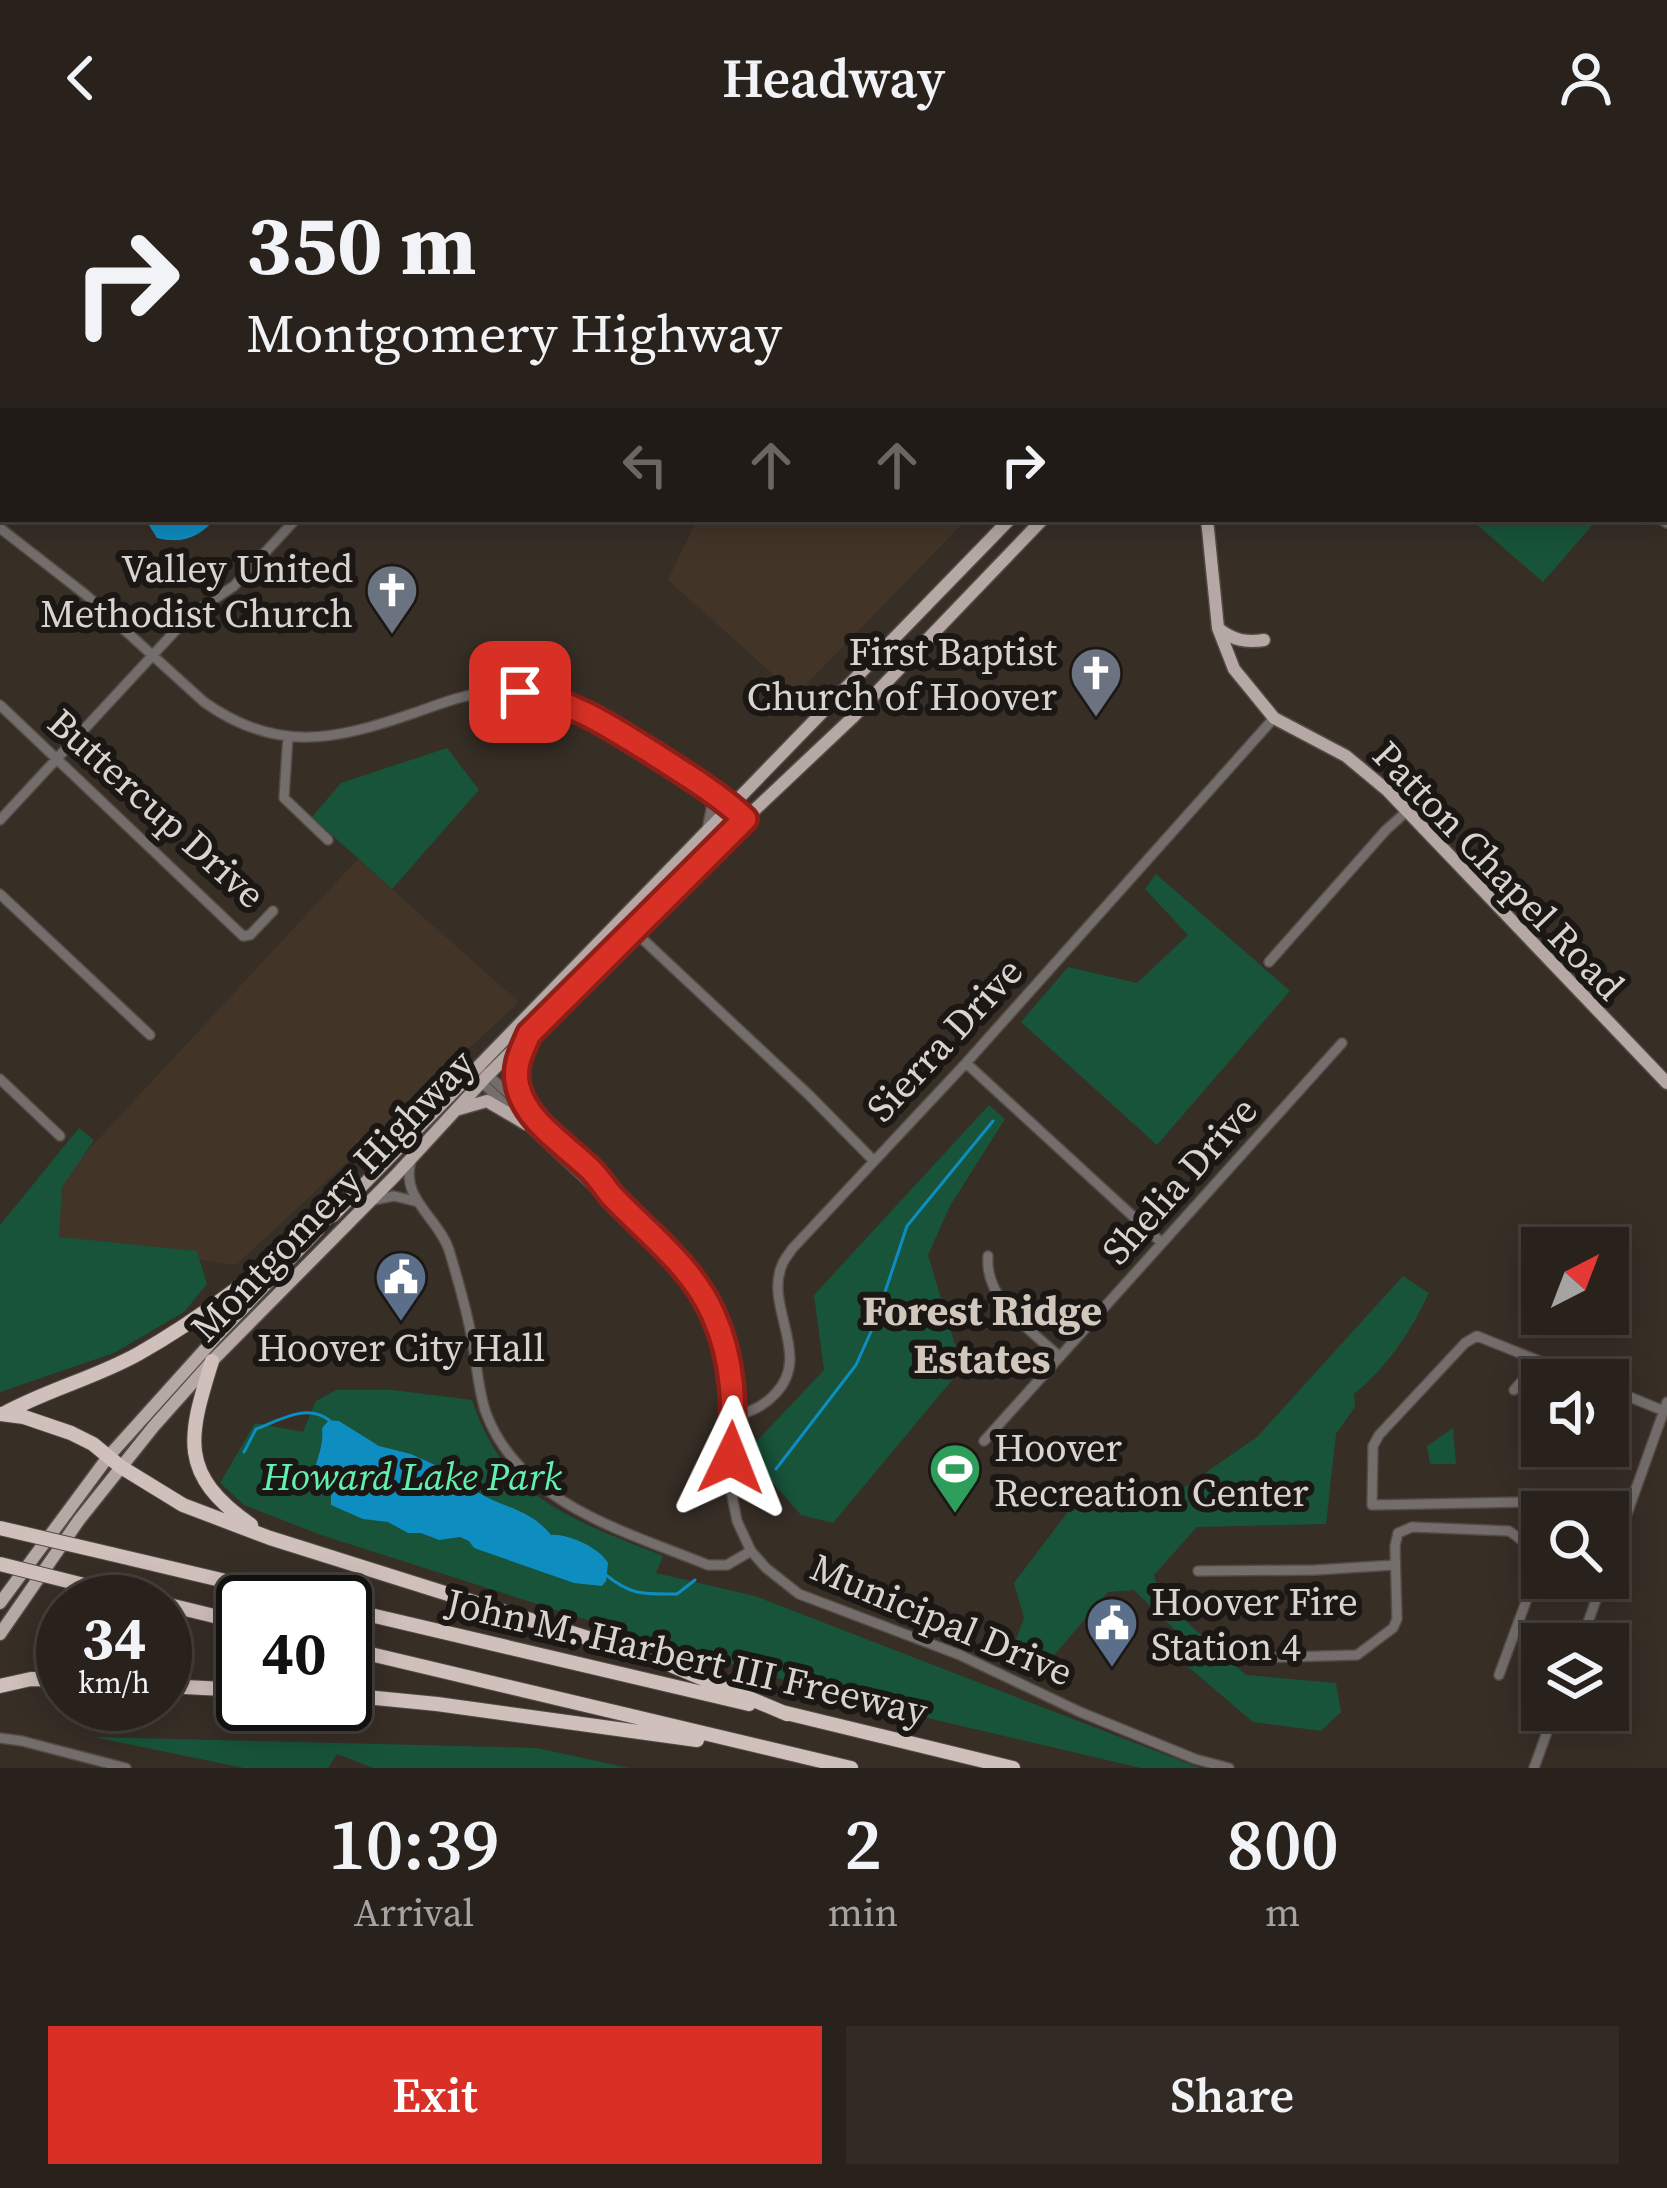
<!DOCTYPE html>
<html lang="en">
<head>
<meta charset="utf-8">
<style>
  :root { --surface:#29221c; --page:#312a25; --text:#f1f3f6; --muted:#a5a4a3; --line:#453f3b; --accent:#d93025 }
  body { margin:0; font-family:"Source Serif 4",serif; background:var(--page); color:var(--text); height:100vh; display:flex; flex-direction:column; font-size:45px; white-space:nowrap }
  * { box-sizing:border-box; margin:0 }
  p { font-size:39px; color:var(--muted) }
  .icon { flex:none; width:66px; height:66px; fill:none; stroke:currentColor; stroke-width:2; stroke-linecap:round; stroke-linejoin:round }
  .map { position:relative; height:1612px; overflow:hidden }
  .sheet { display:flex; flex-direction:column; background:var(--surface); flex:1 }
  .sheet>* { flex:none }
  .hud { position:absolute; left:0px; top:0px; width:1668px; height:366px; box-shadow:0 6px 30px #0003,0 0 0 3px var(--line); background:#29221c; color:var(--text); overflow:hidden }
  .needle { width:78px; rotate:42deg }
  .controls { position:absolute; left:1521px; top:1071px; display:grid; gap:24px }
  .controls a { display:grid; place-items:center; width:108px; height:108px; border-radius:0px; background:var(--surface); box-shadow:0 6px 30px #0003,0 0 0 3px var(--line); font-size:60px }
  .speed { position:absolute; left:36px; top:1419px; display:flex; gap:24px; font-size:60px; font-weight:700; text-align:center }
  .speed>* { display:grid; place-content:center; width:156px; height:156px; border-radius:50%; background:var(--surface); box-shadow:0 6px 30px #0003,0 0 0 3px var(--line); line-height:1 }
  .speed small { font-size:30px; font-weight:400 }
  .speed .limit { border:6px solid #111; border-radius:18px; background:#fff; color:#111 }
  .pin { position:absolute; display:grid; place-items:center; width:102px; height:102px; color:#fff; margin:-51px; border-radius:24px; box-shadow:0 6px 18px #0006 }
  .me { position:absolute; width:132px; margin:-66px; rotate:2deg; stroke-linejoin:round; filter:drop-shadow(0 0 9px #0008) }
  .turn { display:flex; align-items:center; gap:42px; height:252px; padding:0 48px; font-size:54px }
  .turn .icon { width:156px; height:156px; stroke-width:2.5 }
  .turn b { display:block; font-size:84px; line-height:102px }
  .lanes { display:flex; align-items:center; height:114px; padding:0 48px; background:#0003; justify-content:center; gap:60px; direction:ltr }
  .lanes .off { opacity:.35 }
  .eta { display:flex; justify-content:space-evenly; align-items:center; height:204px; text-align:center }
  .eta b { font-size:72px; font-weight:600; line-height:84px }
  .button { display:flex; gap:24px; margin-top:auto; padding:24px 48px }
  .button a { flex:1; height:138px; border-radius:0px; background:var(--accent); color:#fff; font-size:48px; font-weight:600; line-height:138px; text-align:center }
  .button a+a { background:var(--page); color:var(--text) }
  header { display:flex; justify-content:space-between; align-items:center; height:156px; padding:0 48px; background:var(--surface); font-size:54px; font-weight:600 }
  .map>svg:first-child { display:block }
  .built { fill:#423528 }
  .green { fill:#17543a }
  .water { fill:#0e8dc0 }
  .lines { fill:none; stroke-linecap:round; stroke-linejoin:round }
  .stream { stroke:#0e8dc0; stroke-width:3 }
  .minor-casing { stroke:#544c44; stroke-width:12 }
  .major-casing { stroke:#544c44; stroke-width:15 }
  .highway-casing { stroke:#544c44; stroke-width:16 }
  .minor { stroke:#736d6b; stroke-width:9 }
  .major { stroke:#b5a8a5; stroke-width:12 }
  .highway { stroke:#d0c0bc; stroke-width:14 }
  .highway-bridge-casing { stroke:#544c44; stroke-width:16; stroke-linecap:butt }
  .highway-bridge { stroke:#d0c0bc; stroke-width:14 }
  .route-casing { stroke:#8d1f18; stroke-width:30 }
  .route { stroke:#d93025; stroke-width:21 }
  .labels { text-anchor:middle; stroke-width:12; stroke-linejoin:round; paint-order:stroke }
  .poi-label { font-size:39px; fill:#dad4cf; stroke:#1b1714; text-anchor:end }
  .street-label { font-size:39px; fill:#dad4cf; stroke:#1b1714 }
  .park-label { font-size:39px; font-style:italic; fill:#62f0b0; stroke:#1b1714 }
  .neighbourhood-label { font-size:42px; font-weight:bold; fill:#d1c7bc; stroke:#1b1714 }
</style>
</head>
<body>
<header><svg class="icon" aria-label="back" viewBox="0 0 24 24"><path d="M15 5l-7 7 7 7"/></svg>Headway<svg class="icon" aria-label="person" viewBox="0 0 24 24"><circle cx="12" cy="8" r="4"/><path d="M4 21q1-7 8-7t8 7"/></svg></header>
<div class="map">
<svg width="1667" height="1612" viewBox="0 0 1667 1612">
  <rect width="100%" height="100%" fill="#372e26"/>
  <path class="built" d="M1424,0H1667V68L1665,3H1421Z
    M697,363H967L796,539L668,424Z
    M358,703L519,846L236,1109L55,1085L56,1029Z"/>
  <path class="green" d="M1482,363H1591L1595,366L1543,426L1477,369Z
    M447,592L479,634L392,733L312,661L341,627Z
    M1156,718L1290,835L1157,989L1021,866L1068,811L1137,827L1188,779L1145,733Z
    M989,949L1005,963L950,1050L928,1099L962,1212L833,1367L801,1359L752,1303L755,1287L824,1214L814,1139Z
    M79,972L94,984L62,1031L59,1081L197,1095L207,1128L184,1156L114,1197L0,1236V1069Z
    M1403,1120L1429,1137C1410,1177 1388,1210 1354,1238L1355,1251L1336,1278L1326,1368L1197,1371L1154,1419L1160,1442L1246,1519L1336,1527L1341,1556L1321,1575L1253,1566L1181,1505L1179,1478L1134,1434L1108,1436L1045,1510L1025,1506L1012,1495L1024,1462L1014,1427L1079,1341L1156,1351L1257,1281Z
    M336,1234H393L472,1244C506,1346 573,1363 663,1400L656,1417L755,1440L1200,1612H1141L863,1547L675,1492L321,1379L244,1349L220,1327L255,1267L303,1276L316,1245Z
    M1453,1272L1456,1308H1430L1427,1290Z
    M93,1581L537,1592L629,1612H373L337,1598L328,1612H244Z"/>
  <path class="water" d="M145,363H215C199,382 181,388 157,382Z
    M329,1264L339,1265L379,1290L411,1298L448,1315L443,1326L452,1325L467,1334L470,1330C495,1352 527,1349 551,1379C567,1377 600,1392 608,1407L606,1425L602,1430L574,1427L474,1392L469,1385L460,1381L439,1384L421,1377H408L388,1366L363,1363L331,1349V1339H316C307,1313 325,1299 322,1272Z"/>
  <g class="lines">
    <path class="stream" d="M607,3L610,0
      M244,1296L256,1273C280,1264 307,1247 329,1264
      M776,1313L856,1209L874,1169L907,1070L993,965
      M606,1419C632,1440 644,1438 677,1438L695,1424"/>
    <g class="minor-casing">
      <path id="minor" d="M107,0L109,3
        M137,3L140,0
        M305,3L306,2
        M0,53H3
        M1665,254L1667,255
        M1661,363L1667,367
        M0,372L86,439L204,546C277,598 336,584 414,557C437,549 461,539 485,537C503,535 523,535 540,539C579,549 613,573 647,594C681,615 716,634 745,663
        M0,549L243,780L250,779L273,755
        M288,580L284,642L328,684
        M705,634L712,649L707,674
        M0,664L190,459L234,430L296,363
        M0,738L150,879
        M617,769L634,775L809,939L873,1004
        M1269,806L1386,674L1406,656
        M966,907L1162,1087
        M482,917L488,919L595,1017L609,1037L664,1089L687,1115L706,1146L714,1159L729,1205L733,1241L730,1329L737,1365L751,1395L766,1412L799,1438L960,1499L1080,1556L1195,1603L1229,1612
        M0,923L60,980
        M478,923L595,1032L609,1037
        M411,1005C400,1043 438,1061 449,1094C458,1124 467,1154 472,1184C477,1208 478,1234 486,1257C520,1348 627,1376 708,1409H727L751,1395
        M373,1044L394,1040L418,1046
        M988,1100C984,1144 1031,1174 1060,1201
        M1587,1224L1477,1180L1465,1187L1379,1279L1373,1290L1372,1349L1582,1345L1627,1356
        M1608,1232L1664,1255
        M1514,1234L1540,1205
        M733,1260C750,1257 763,1251 775,1238C813,1200 764,1151 782,1109C784,1103 789,1098 792,1093L966,907L1274,562
        M984,1285L1342,887
        M1608,1411L1667,1246
        M1198,1415L1315,1414L1395,1409
        M1580,1488L1604,1422
        M1250,1502L1357,1499L1393,1472L1397,1463L1395,1390L1398,1377L1412,1371L1509,1375C1528,1387 1538,1400 1535,1423L1597,1443
        M1499,1519L1542,1402
        M0,1582L22,1585L126,1612
        M1534,1612L1555,1554"/>
    </g>
    <g class="major-casing">
      <path id="major" d="M1366,3L1369,0
        M1398,3L1401,0
        M1207,363L1218,472L1234,513L1274,562L1346,600L1388,635L1667,927
        M1219,473C1233,484 1246,487 1264,484
        M526,886C513,913 515,931 530,957
        M459,953L487,945L526,968
        M333,1060L1010,363
        M0,1447L108,1301L216,1181L318,1074
        M0,1478L79,1364L154,1270L212,1205L395,1020L488,919L745,663L852,562L1043,363"/>
    </g>
    <g class="highway-casing">
      <path id="highway" d="M212,1205C188,1282 178,1318 251,1369
        M0,1258L24,1261L71,1277L93,1288L121,1311L183,1349L270,1382L661,1505L787,1558
        M3,1258C46,1234 95,1222 138,1198C211,1157 274,1104 339,1052
        M111,1398L314,1446
        M88,1430L155,1446
        M165,1448L243,1467
        M345,1453L749,1548
        M345,1492L851,1612
        M0,1530L31,1523L63,1524
        M165,1530L243,1534
        M345,1539L437,1548L697,1584
        M782,1556L1013,1612"/>
    </g>
    <use href="#minor" class="minor"/>
    <use href="#major" class="major"/>
    <use href="#highway" class="highway"/>
    <g class="highway-bridge-casing">
      <path id="highway-bridge" d="M0,1372L111,1398
        M0,1408L88,1430"/>
    </g>
    <use href="#highway-bridge" class="highway-bridge"/>
  </g>
  <g class="lines">
    <g class="route-casing">
      <path id="route" d="M520,536C573,544 617,575 662,603C691,622 720,639 745,663L529,878C521,896 513,911 518,931C526,965 564,988 589,1012C598,1020 604,1031 612,1040C648,1078 691,1109 713,1158C734,1204 735,1253 731,1302"/>
    </g>
    <use href="#route" class="route"/>
  </g>
  <defs>
    <g id="church-pin" transform="scale(2.7)"><path d="M0 17L-7.5 6A9.5 9.5 0 1 1 7.5 6Z" fill="#6b7280" stroke="#1b1714"/><path d="M-1.2-6h2.4v3.5h3.3v2.4h-3.3V6h-2.4V-.1h-3.3v-2.4h3.3Z" fill="#fff"/></g>
    <g id="civic-pin" transform="scale(2.7)"><path d="M0 17L-7.5 6A9.5 9.5 0 1 1 7.5 6Z" fill="#5c6f8a" stroke="#1b1714"/><path d="M-.6-6.5H3V-4.5H.6V-3L4-1V1h2V6H-6V1h2V-1L-.6-3ZM-1.2 2.5V6h2.4V2.5Z" fill="#fff"/></g>
    <g id="stadium-pin" transform="scale(2.7)"><path d="M0 17L-7.5 6A9.5 9.5 0 1 1 7.5 6Z" fill="#2e9e5b" stroke="#1b1714"/><path d="M0-5a6.5 5 0 1 0 0 10a6.5 5 0 1 0 0-10ZM-3.5-1.8h7v3.6h-7Z" fill="#fff"/></g>
  </defs>
  <g fill-rule="evenodd">
    <use href="#church-pin" x="392" y="434"/>
    <use href="#church-pin" x="1096" y="517"/>
    <use href="#civic-pin" x="401" y="1121"/>
    <use href="#stadium-pin" x="955" y="1313"/>
    <use href="#civic-pin" x="1112" y="1467"/>
  </g>
  <g class="labels">
    <g class="poi-label">
      <text x="353" y="426">Valley United<tspan x="353" dy="45">Methodist Church</tspan></text>
      <text x="1057" y="509">First Baptist<tspan x="1057" dy="45">Church of Hoover</tspan></text>
      <text x="401" y="1205" text-anchor="middle">Hoover City Hall</text>
      <text x="994" y="1305" text-anchor="start">Hoover<tspan x="994" dy="45">Recreation Center</tspan></text>
      <text x="1151" y="1459" text-anchor="start">Hoover Fire<tspan x="1151" dy="45">Station 4</tspan></text>
    </g>
    <g class="street-label">
      <text transform="translate(157 652) rotate(42)" y="14">Buttercup Drive</text>
      <text transform="translate(1499 714) rotate(46)" y="14">Patton Chapel Road</text>
      <text transform="translate(944 883) rotate(-47)" y="14">Sierra Drive</text>
      <text transform="translate(1179 1024) rotate(-48)" y="14">Shelia Drive</text>
      <text transform="translate(332 1039) rotate(-46)" y="14">Montgomery Highway</text>
      <text transform="translate(942 1463) rotate(23)" y="14">Municipal Drive</text>
      <text transform="translate(687 1500) rotate(13)" y="14">John M. Harbert III Freeway</text>
    </g>
    <g class="park-label">
      <text x="412" y="1334">Howard Lake Park</text>
    </g>
    <g class="neighbourhood-label">
      <text x="982" y="1169">Forest Ridge<tspan x="982" dy="48">Estates</tspan></text>
    </g>
  </g>
</svg>
<div class="controls">
<a><svg class="needle" viewBox="-14 -14 28 28"><path d="M0-13l5 13h-10z" fill="#e53935"/><path d="M0 13l5-13h-10z" fill="#a5a4a3"/></svg></a>
<a><svg class="icon" aria-label="sound" viewBox="0 0 24 24"><path d="M4 9h4l5-4v14l-5-4H4zM17 9q2 3 0 6"/></svg></a>
<a><svg class="icon" aria-label="search" viewBox="0 0 24 24"><circle cx="10" cy="10" r="6"/><path d="M15 15l6 6"/></svg></a>
<a><svg class="icon" aria-label="layers" viewBox="0 0 24 24"><path d="M12 4l9 5-9 5-9-5zM3 14l9 5 9-5"/></svg></a>
</div>
<div class="speed"><div>34<small>km/h</small></div><div class="limit">40</div></div>
<div class="pin" style="left:520px;top:536px;background:#d93025"><svg class="icon" aria-label="arrive" viewBox="0 0 24 24"><path d="M6 21V4h12l-3 4 3 4H6"/></svg></div>
<svg class="me" style="left:731px;top:1302px" viewBox="-20 -20 40 40"><path d="M0-17L14 15 0 8-14 15z" fill="#d93025" stroke="#fff" stroke-width="4"/></svg>
<div class="hud">
<div class="turn"><svg class="icon" aria-label="right" viewBox="0 0 24 24"><path d="M7 20v-9h11M14 6l5 5-5 5"/></svg><div><b>350 m</b>Montgomery Highway</div></div>
<div class="lanes"><svg class="icon off" aria-label="left" viewBox="0 0 24 24"><path d="M17 20v-9H6M10 6l-5 5 5 5"/></svg><svg class="icon off" aria-label="ahead" viewBox="0 0 24 24"><path d="M12 20V5M6 11l6-6 6 6"/></svg><svg class="icon off" aria-label="ahead" viewBox="0 0 24 24"><path d="M12 20V5M6 11l6-6 6 6"/></svg><svg class="icon" aria-label="right" viewBox="0 0 24 24"><path d="M7 20v-9h11M14 6l5 5-5 5"/></svg></div>
</div>
</div>
<section class="sheet">
<div class="eta">
<div><b>10:39</b><p>Arrival</p></div>
<div><b>2</b><p>min</p></div>
<div><b>800</b><p>m</p></div>
</div>
<div class="button"><a>Exit</a><a>Share</a></div>
</section>
</body>
</html>
